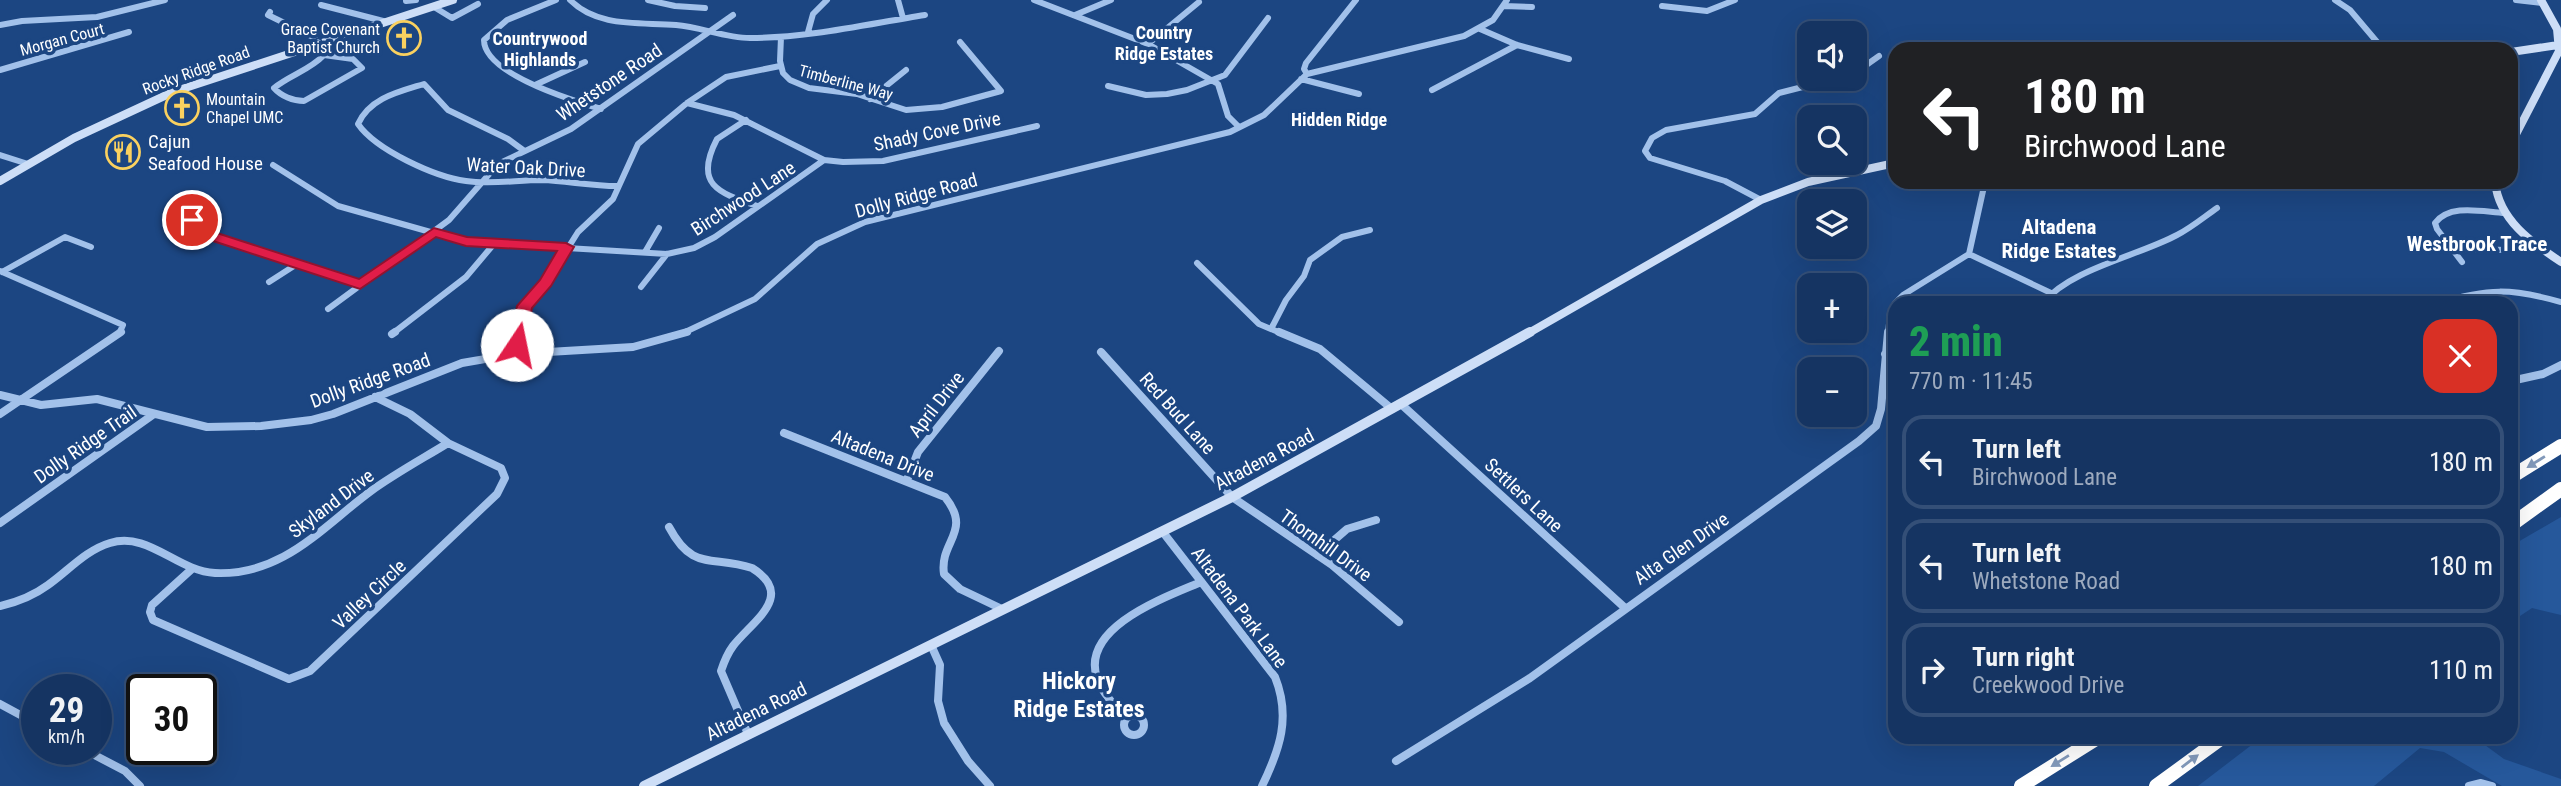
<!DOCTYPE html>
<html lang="en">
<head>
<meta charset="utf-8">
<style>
  :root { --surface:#153462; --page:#1e3c68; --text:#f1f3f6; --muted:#9daabe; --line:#344f77 }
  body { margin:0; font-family:"Roboto Condensed",sans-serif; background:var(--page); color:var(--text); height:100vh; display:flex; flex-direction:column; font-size:26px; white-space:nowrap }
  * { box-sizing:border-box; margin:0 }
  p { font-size:23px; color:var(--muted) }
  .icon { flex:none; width:38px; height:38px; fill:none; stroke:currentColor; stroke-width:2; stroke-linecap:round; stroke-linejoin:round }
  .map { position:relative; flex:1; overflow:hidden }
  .details { position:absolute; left:1888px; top:296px; width:630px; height:448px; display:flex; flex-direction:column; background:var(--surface); border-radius:21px; box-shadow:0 7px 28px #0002,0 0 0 2px var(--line) }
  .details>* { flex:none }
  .top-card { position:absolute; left:1888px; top:42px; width:630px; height:147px; border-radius:21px; box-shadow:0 7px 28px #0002,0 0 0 2px var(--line); background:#202124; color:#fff; overflow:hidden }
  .fabs { position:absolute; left:1797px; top:21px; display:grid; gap:14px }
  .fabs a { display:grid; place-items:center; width:70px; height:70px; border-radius:14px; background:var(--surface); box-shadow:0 7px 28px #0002,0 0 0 2px var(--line); font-size:35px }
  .speed { position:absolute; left:21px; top:674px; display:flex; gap:14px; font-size:35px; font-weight:700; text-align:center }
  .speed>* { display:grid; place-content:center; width:91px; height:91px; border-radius:50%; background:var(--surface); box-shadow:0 7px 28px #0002,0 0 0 2px var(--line); line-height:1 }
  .speed small { font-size:18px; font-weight:400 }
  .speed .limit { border:4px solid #111; border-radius:10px; background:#fff; color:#111 }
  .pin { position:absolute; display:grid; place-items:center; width:60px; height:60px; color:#fff; margin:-30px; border:4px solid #fff; border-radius:50%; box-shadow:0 2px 7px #0007 }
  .me { position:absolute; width:77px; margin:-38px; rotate:11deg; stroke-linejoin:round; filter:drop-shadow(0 0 5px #0008) }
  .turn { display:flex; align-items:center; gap:24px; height:147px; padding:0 21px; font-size:32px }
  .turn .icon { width:91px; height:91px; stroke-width:2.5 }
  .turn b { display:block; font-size:49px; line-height:60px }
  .round { display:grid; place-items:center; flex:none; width:74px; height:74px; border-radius:21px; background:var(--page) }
  .overview { display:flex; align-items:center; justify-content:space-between; height:119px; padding:0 21px }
  h1 { font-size:42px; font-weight:800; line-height:52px; color:#1e9e55 }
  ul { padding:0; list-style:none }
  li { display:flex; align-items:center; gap:21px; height:94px; margin:0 14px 10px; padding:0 7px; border:4px solid var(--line); border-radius:21px }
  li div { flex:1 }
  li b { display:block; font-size:26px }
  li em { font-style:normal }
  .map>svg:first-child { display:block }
  .green { fill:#26589b }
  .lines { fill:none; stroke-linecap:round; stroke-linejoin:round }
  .street-far1 { stroke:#a2c1ea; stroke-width:6 }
  .street { stroke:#a2c1ea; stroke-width:8 }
  .secondary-far1 { stroke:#cddef7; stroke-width:8 }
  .secondary { stroke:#cddef7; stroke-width:10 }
  .highway { stroke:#fff; stroke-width:14 }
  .oneway { fill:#8299ba }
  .route { fill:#e11d48; stroke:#92132f; stroke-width:2 }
  .labels { text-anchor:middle; stroke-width:7; stroke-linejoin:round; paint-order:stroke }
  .far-poi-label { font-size:16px; fill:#fff; stroke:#1c4682; text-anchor:end }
  .far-street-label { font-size:16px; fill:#fff; stroke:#1c4682 }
  .far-neighbourhood-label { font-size:18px; font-weight:bold; fill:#fff; stroke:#1c4682 }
  .street-label { font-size:19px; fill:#fff; stroke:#1c4682 }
  .poi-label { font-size:19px; fill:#fff; stroke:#1c4682; text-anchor:start }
  .neighbourhood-label { font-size:21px; font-weight:bold; fill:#fff; stroke:#1c4682 }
  .near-neighbourhood-label { font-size:24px; font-weight:bold; fill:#fff; stroke:#1c4682 }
</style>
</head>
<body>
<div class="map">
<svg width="2561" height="786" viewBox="0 0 2561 786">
  <rect width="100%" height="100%" fill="#1c4682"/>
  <path class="green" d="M2561,517V615L2532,608L2511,622V546Z
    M2262,737H2474L2504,759L2561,779V786H2502L2444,752L2420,748L2374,786H2198Z"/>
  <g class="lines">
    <path class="street-far1" d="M556,0L507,20L484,40C484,74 574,101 601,109
      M570,0C598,28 639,22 676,25C701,27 725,38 750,38C808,38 868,24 925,15
      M648,0L675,6L705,8
      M898,0L903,18
      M1034,0L1148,44L1218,84L1228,116L1238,126
      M2335,0L2350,10L2383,49
      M2516,0L2543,3
      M406,1L416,0
      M321,5L387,22
      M1504,6L1532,7
      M1662,6L1707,11L1735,0
      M434,7L452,18L478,4
      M270,12L268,15L313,37L325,50L324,55
      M1075,15L1111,0
      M0,25L22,21L97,17L165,0
      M1480,29L1517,45L1569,59
      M808,32L813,14L827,0
      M781,37L780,61L783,73L790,80L809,88L857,94L906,110L942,107L1001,91L960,42
      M1148,44L1199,2
      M324,55L353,59L362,68L304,101C293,101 281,96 274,88C290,75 310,70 324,55Z
      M0,70L129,32
      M1855,73L1879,56
      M1307,74L1304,69L1306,63L1356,0
      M1301,79L1359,94
      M535,85L585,62
      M1108,86L1146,95L1167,94L1187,90L1225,75L1268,18
      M1432,90L1517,45
      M870,99L906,70
      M687,103L734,115L824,160L843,162L883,161L1037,126
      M746,120L717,139C693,185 719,193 757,206
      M523,150L508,139L448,110L424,84C398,92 370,98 358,124C376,150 435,177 466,181C491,185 517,180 542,180C567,181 592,186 617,186
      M0,155L28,164
      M273,165L338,206L466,242L667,254L694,248L715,237L824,160
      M1761,200L1725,181L1650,158L1645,151L1652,138L1666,130L1755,114L1779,93L1834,79
      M182,209L195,224L212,236L360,284
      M2456,249L2509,250
      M645,252L659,228
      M1969,254L2051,293
      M2462,262L2437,229L2435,223C2450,203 2483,212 2505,213
      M1197,263L1259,324L1283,334
      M0,271L123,325L119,334
      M2,272L65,237L91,247
      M269,282L297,264
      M641,287L667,254
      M1895,303L1903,295L1969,254L1985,182
      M2043,303C2070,269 2138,256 2177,235C2191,228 2204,217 2217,208
      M2438,303C2488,288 2511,288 2561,302
      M328,309L449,220L498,164L571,129L733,15
      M1271,329L1286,300L1304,276L1310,260L1342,237L1370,230
      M392,334L466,277L493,245
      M519,334L525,306L546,283L578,232L613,199L638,144L687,103L726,77L780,66
      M681,334L755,299L817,244L865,222L1230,132L1264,115L1307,74L1464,36L1493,20L1507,0
      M1888,334L1890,313L1895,303"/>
    <path class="street" d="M1279,332L1320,349L1392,409
      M392,334L395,332
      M1101,352L1232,497L1332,565L1399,622
      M514,354L519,332
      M1885,354L1895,357
      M2511,381L2543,374L2561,365
      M0,395L41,405L97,399L207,427L261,426L311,420L333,414L462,363L514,354L633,347L687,332
      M1402,405L1624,607
      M0,414L121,332
      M784,433L945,497C973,532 939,541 944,574L960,589L1002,609
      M907,480L918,452L999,351
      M0,523L154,414
      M669,527C693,572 711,555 752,568C797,596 751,622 733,646C727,654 724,662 721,671L748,734
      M1162,531L1275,677C1291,717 1280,749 1262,786
      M1317,555L1347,529L1376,520
      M193,568L152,605L150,612L153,620L289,679L310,671L497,494L505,478L501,468L448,443L410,414L375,397
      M0,606C18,602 33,596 48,585C68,571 86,550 110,543C148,531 177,571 215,573C283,576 322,527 371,491C396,473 422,459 448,443
      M931,645L940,665L938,701L944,723L968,761L990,786
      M0,704L37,724
      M1124 725a10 10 0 1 1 20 0a10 10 0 1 1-20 0Z
      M1126,718C1115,706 1103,694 1097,678C1080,627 1166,597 1201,582
      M83,749L125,771L140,786
      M1396,761L1530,678L1859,441L1876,426L1881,409L1888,332
      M2469,786L2481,783L2492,786"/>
    <path class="secondary-far1" d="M2511,52L2558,45
      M2511,144L2559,51L2557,29L2541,0
      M0,181L74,138L173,92L453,0
      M2495,182C2499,220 2531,242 2561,262
      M1527,334L1761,200L1808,182L1895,163"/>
    <path class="secondary" d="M644,786L1232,497L1530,332"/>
    <path class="highway" d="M2511,477L2561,446
      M2511,525L2561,489
      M2021,786L2099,737
      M2156,786L2223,737"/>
  </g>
  <defs><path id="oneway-solid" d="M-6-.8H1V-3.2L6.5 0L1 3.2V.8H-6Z" transform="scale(1.75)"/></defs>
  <g class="oneway">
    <use href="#oneway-solid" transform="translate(2536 462) rotate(148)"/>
    <use href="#oneway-solid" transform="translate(2060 761) rotate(148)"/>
    <use href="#oneway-solid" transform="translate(2190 761) rotate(-37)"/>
  </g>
  <path class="route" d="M192,216L217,233L359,279L434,228L467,237L566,243L574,247L551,286L532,308L525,345L517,350L510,345L517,306L540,280L557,251L466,246L436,237L360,289L207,239L185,220Z"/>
  <defs>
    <g id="church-ring" transform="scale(1.75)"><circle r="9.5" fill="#1c4682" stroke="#fad15f" stroke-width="1.5"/><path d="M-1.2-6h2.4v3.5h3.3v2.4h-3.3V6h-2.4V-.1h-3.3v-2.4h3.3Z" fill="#fad15f"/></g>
    <g id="restaurant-ring" transform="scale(1.75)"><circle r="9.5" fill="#1c4682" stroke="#fad15f" stroke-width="1.5"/><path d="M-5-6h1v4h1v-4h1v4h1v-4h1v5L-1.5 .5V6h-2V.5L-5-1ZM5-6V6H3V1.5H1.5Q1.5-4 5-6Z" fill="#fad15f"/></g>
  </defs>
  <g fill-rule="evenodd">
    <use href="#church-ring" x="404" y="38"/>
    <use href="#church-ring" x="182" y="108"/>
    <use href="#restaurant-ring" x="123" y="152"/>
  </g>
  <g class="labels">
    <g class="far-poi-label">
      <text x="380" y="35">Grace Covenant<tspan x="380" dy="18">Baptist Church</tspan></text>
      <text x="206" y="105" text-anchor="start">Mountain<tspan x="206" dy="18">Chapel UMC</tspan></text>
    </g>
    <g class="far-street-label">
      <text transform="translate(62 39) rotate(-15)" y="6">Morgan Court</text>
      <text transform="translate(196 70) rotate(-20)" y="6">Rocky Ridge Road</text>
      <text transform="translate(846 82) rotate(15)" y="6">Timberline Way</text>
    </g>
    <g class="far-neighbourhood-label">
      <text x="1164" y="39">Country<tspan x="1164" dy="21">Ridge Estates</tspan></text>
      <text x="540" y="45">Countrywood<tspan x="540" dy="21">Highlands</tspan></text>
      <text x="1339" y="126">Hidden Ridge</text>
    </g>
    <g class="street-label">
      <text transform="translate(609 82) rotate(-34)" y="7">Whetstone Road</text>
      <text transform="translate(937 131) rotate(-12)" y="7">Shady Cove Drive</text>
      <text transform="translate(526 167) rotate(3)" y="7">Water Oak Drive</text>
      <text transform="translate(916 195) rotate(-15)" y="7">Dolly Ridge Road</text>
      <text transform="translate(743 198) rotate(-33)" y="7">Birchwood Lane</text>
      <text transform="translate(370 380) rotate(-20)" y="7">Dolly Ridge Road</text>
      <text transform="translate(936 404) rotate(-52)" y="7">April Drive</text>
      <text transform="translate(1178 413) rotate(48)" y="7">Red Bud Lane</text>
      <text transform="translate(85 444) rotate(-35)" y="7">Dolly Ridge Trail</text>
      <text transform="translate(883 455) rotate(22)" y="7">Altadena Drive</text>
      <text transform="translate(1264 459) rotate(-28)" y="7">Altadena Road</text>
      <text transform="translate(1524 495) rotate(43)" y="7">Settlers Lane</text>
      <text transform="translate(331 503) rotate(-37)" y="7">Skyland Drive</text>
      <text transform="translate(1326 545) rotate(36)" y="7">Thornhill Drive</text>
      <text transform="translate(1681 548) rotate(-35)" y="7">Alta Glen Drive</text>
      <text transform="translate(369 594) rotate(-43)" y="7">Valley Circle</text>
      <text transform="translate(1240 607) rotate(53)" y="7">Altadena Park Lane</text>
      <text transform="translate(756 711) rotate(-26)" y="7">Altadena Road</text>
    </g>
    <g class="poi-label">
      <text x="148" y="148">Cajun<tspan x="148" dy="22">Seafood House</tspan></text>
    </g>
    <g class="neighbourhood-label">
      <text x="2059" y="234">Altadena<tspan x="2059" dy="24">Ridge Estates</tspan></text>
      <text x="2477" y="251">Westbrook Trace</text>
    </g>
    <g class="near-neighbourhood-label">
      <text x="1079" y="689">Hickory<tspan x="1079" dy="28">Ridge Estates</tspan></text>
    </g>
  </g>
</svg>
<div class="fabs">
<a><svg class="icon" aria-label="sound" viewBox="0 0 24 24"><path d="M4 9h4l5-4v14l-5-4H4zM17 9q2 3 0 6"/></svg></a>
<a><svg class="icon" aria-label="search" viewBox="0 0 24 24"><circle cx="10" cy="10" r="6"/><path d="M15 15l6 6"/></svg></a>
<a><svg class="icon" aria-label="layers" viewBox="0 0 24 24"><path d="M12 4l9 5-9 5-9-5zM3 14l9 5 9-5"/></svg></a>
<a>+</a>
<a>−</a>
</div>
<div class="speed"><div>29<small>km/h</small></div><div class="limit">30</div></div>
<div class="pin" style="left:192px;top:220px;background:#d93025"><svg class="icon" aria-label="arrive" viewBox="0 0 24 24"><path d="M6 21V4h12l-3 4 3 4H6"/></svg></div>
<svg class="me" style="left:517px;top:345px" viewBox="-20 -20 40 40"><circle r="19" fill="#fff"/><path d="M0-13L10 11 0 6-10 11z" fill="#e11d48"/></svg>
<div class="top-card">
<div class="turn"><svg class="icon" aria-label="left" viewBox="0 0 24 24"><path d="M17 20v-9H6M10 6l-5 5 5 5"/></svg><div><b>180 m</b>Birchwood Lane</div></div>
</div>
<section class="details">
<div class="overview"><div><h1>2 min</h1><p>770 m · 11:45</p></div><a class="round" style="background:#d93025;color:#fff"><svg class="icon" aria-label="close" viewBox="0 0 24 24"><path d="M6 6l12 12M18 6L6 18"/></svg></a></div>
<ul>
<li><svg class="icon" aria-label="left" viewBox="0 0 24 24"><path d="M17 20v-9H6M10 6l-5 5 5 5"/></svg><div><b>Turn left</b><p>Birchwood Lane</p></div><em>180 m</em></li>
<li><svg class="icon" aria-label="left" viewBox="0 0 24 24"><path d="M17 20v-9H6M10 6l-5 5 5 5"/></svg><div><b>Turn left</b><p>Whetstone Road</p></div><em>180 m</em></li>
<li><svg class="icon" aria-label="right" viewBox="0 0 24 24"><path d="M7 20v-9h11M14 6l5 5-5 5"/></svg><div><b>Turn right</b><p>Creekwood Drive</p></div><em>110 m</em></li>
</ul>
</section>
</div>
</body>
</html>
